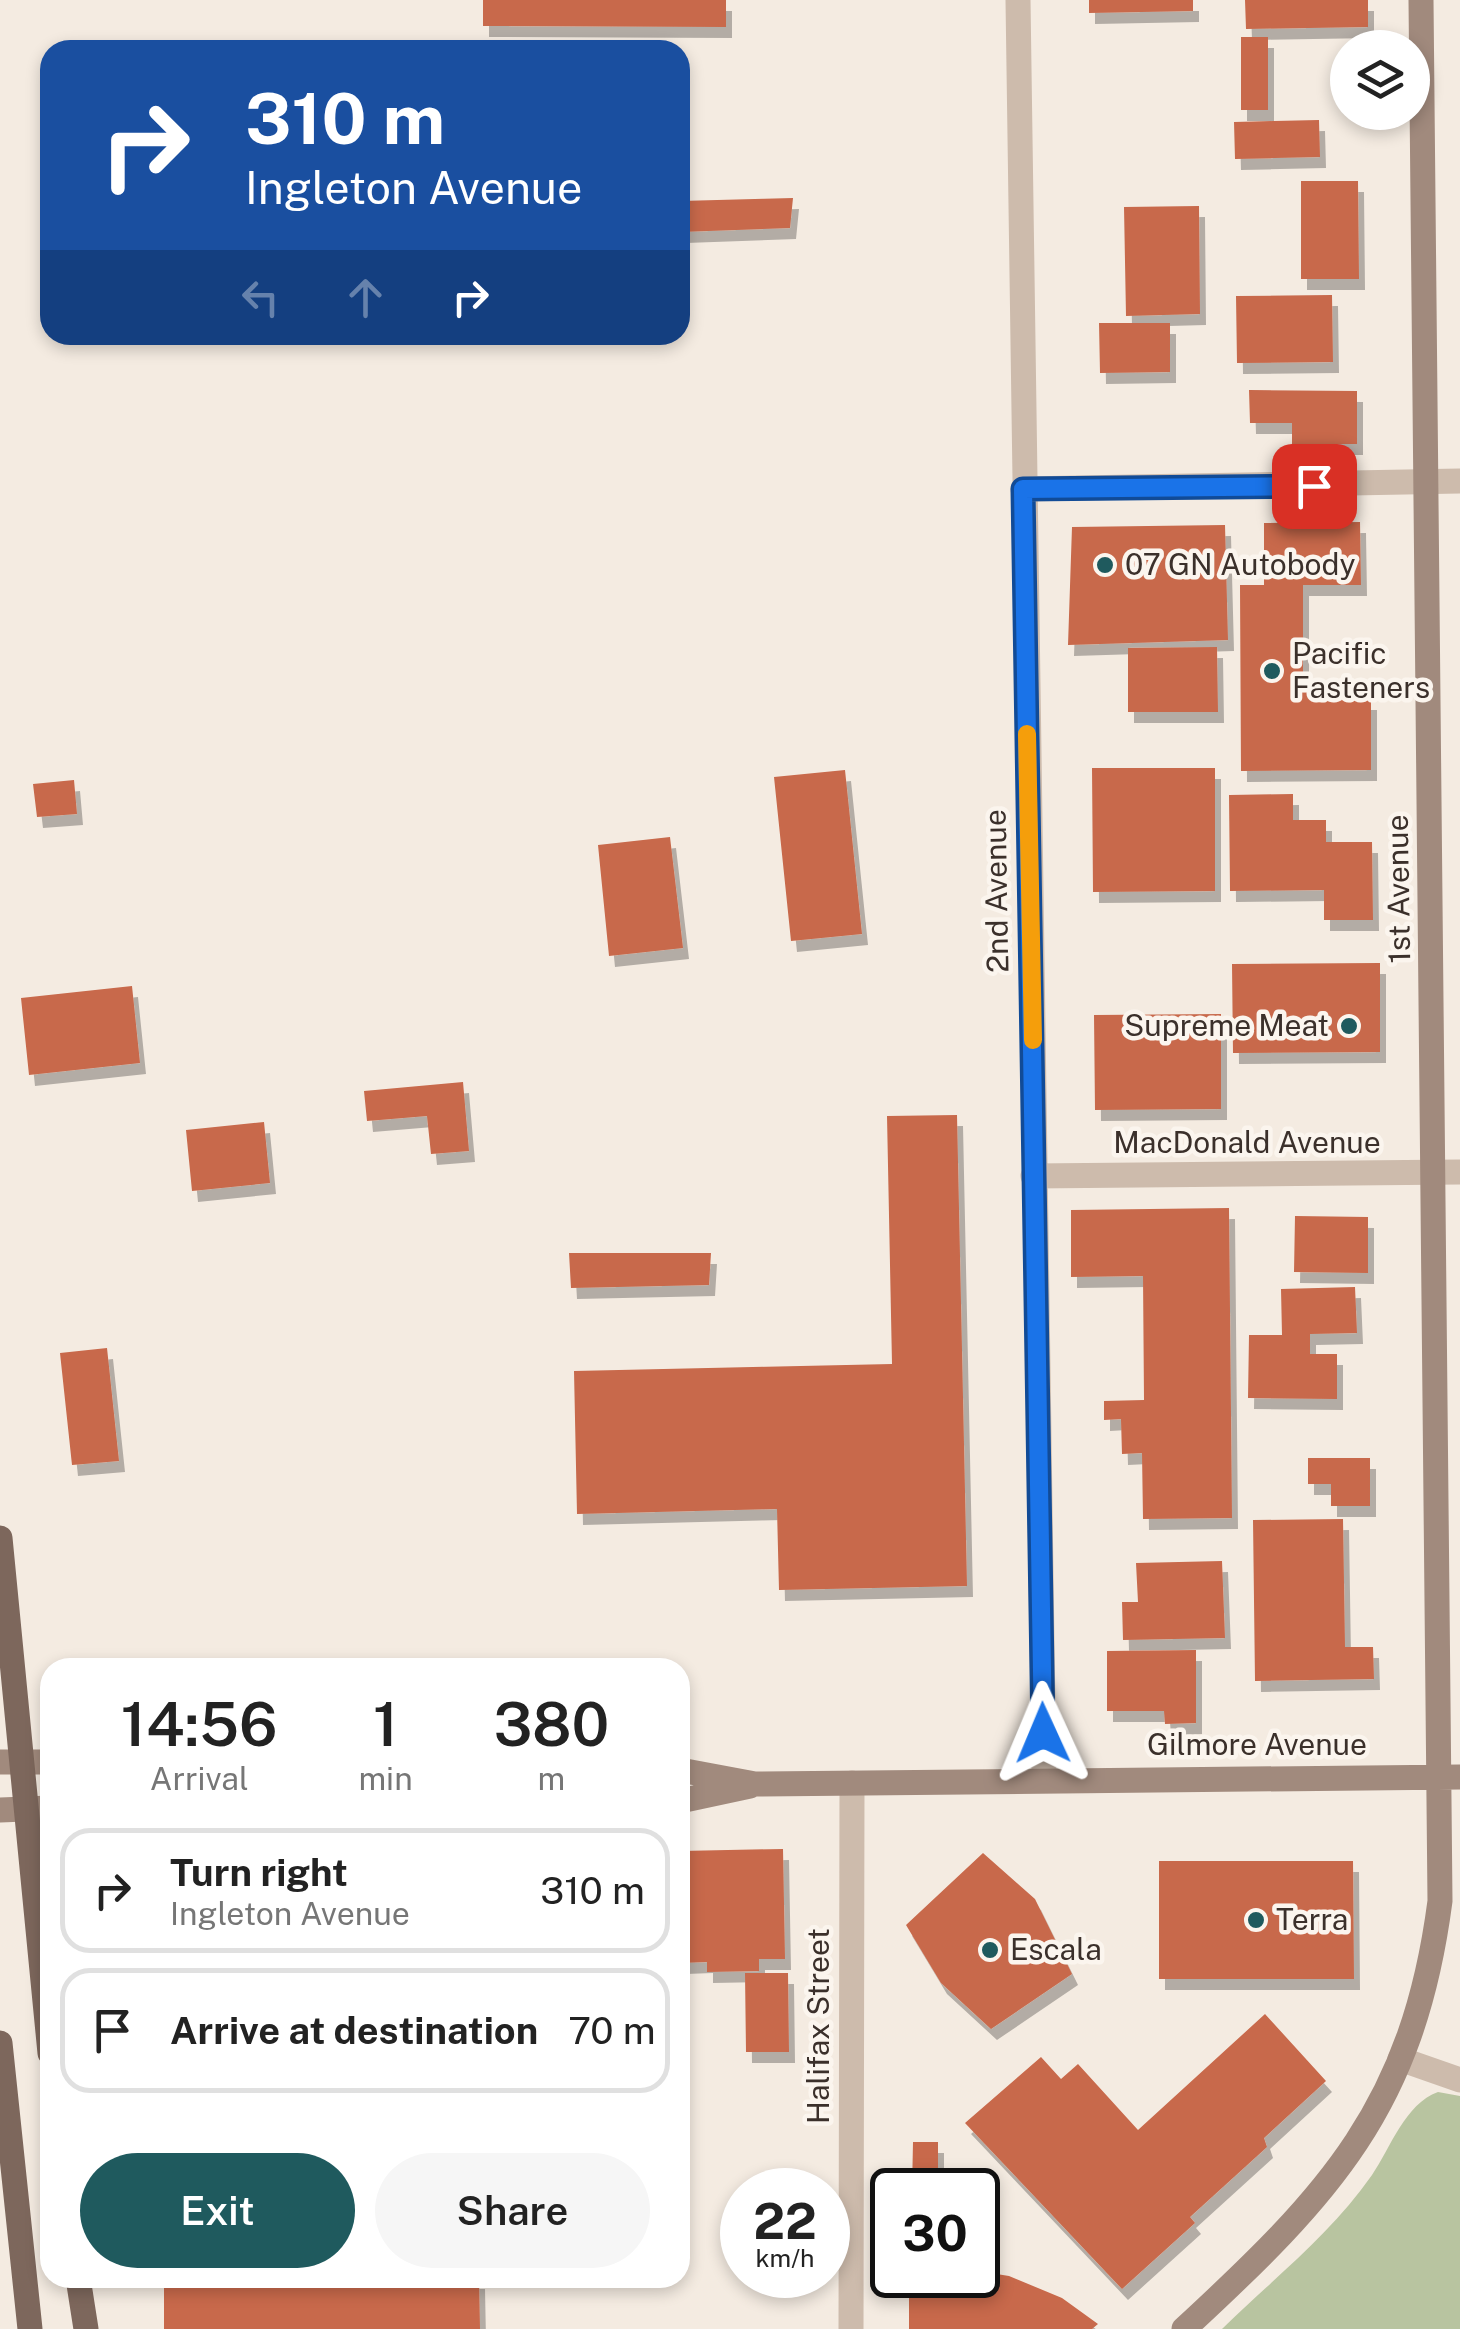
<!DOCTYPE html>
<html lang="en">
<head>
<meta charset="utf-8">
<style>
  :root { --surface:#fff; --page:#f6f6f6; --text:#222; --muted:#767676; --line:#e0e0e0; --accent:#1f5a5e }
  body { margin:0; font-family:"Public Sans",sans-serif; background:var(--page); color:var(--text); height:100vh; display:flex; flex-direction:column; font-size:38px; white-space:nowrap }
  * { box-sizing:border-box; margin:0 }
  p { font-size:32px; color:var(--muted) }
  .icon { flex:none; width:55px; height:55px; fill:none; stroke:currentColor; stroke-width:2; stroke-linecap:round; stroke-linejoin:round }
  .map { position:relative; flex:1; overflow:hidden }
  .drawer { position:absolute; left:40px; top:1658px; width:650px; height:630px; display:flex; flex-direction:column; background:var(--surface); border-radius:30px; box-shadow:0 5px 15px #0003 }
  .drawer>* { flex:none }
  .banner { position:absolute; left:40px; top:40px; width:650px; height:305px; border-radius:30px; box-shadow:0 5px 15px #0003; background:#1a4fa0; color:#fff; overflow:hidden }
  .fabs { position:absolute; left:1330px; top:30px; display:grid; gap:20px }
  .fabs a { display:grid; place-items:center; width:100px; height:100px; border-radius:50%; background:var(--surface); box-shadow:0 5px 15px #0003; font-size:50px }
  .speed { position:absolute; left:720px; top:2168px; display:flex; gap:20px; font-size:50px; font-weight:700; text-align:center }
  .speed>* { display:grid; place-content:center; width:130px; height:130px; border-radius:50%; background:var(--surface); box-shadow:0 5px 15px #0003; line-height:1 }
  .speed small { font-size:25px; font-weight:400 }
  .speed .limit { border:5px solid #111; border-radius:15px; background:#fff; color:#111 }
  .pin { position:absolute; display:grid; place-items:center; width:85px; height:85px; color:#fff; margin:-42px; border-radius:20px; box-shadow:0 5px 15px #0006 }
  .me { position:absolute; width:110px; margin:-55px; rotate:359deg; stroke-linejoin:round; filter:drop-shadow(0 0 8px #0008) }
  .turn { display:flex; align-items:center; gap:35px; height:210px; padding:0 40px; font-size:45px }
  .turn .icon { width:130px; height:130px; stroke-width:2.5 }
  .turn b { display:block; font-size:70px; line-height:85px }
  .lanes { display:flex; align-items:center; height:95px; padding:0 40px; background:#0003; justify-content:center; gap:50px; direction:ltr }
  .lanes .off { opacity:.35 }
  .eta { display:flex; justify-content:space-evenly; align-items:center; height:170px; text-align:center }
  .eta b { font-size:60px; font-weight:600; line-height:70px }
  .primary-button { display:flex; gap:20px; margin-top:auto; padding:20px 40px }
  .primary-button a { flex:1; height:115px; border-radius:60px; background:var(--accent); color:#fff; font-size:40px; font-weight:600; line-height:115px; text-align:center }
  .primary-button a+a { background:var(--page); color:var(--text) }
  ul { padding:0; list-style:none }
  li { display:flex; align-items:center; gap:30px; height:125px; margin:0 20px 15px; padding:0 20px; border:5px solid var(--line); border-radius:30px }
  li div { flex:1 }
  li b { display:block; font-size:38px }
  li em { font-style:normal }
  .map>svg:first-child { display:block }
  .green { fill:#b8c4a0 }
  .building { fill:#c8694b; filter:url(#shadow) }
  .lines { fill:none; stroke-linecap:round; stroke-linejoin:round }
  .street { stroke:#cdbbac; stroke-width:25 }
  .secondary { stroke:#a18a7d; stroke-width:25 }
  .primary { stroke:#7d675c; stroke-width:25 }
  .route-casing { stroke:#114b97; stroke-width:25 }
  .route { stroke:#1a73e8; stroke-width:18 }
  .slow { stroke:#f59e0b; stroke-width:18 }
  .poi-dot { fill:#1f5a5e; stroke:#fbf5ee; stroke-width:4 }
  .labels { text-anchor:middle; stroke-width:9; stroke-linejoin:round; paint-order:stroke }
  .poi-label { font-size:30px; fill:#3b302b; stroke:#fbf5ee; text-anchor:start }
  .street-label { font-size:30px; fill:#3b302b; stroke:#fbf5ee }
</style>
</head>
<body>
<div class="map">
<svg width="1460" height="2329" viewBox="0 0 1460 2329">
  <defs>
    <filter id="shadow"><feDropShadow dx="6" dy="11" stdDeviation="0" flood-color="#0004"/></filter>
  </defs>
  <rect width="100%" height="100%" fill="#f4ebe1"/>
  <path class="green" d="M1438,2092L1460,2096V2329H1222C1274,2278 1330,2235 1372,2175C1391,2147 1405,2104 1438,2092Z"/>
  <path class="building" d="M483,0H726V27L483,26Z
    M1089,0H1193V11L1089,13Z
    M1245,0H1368V27L1246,29Z
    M1241,37H1268V110H1241Z
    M1319,120L1320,157L1235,159L1234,122Z
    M1301,181H1358L1359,279H1301Z
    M793,198L790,228L680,232V201Z
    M1199,206L1200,314L1126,316L1124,207Z
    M1332,295L1333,362L1237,363L1236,296Z
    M1099,323H1170V372L1100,373Z
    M1249,390L1357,391V444H1292V423H1250Z
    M1360,522L1361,585H1303V679H1308L1309,699H1371V770L1241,771L1240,585H1264V523Z
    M1225,525L1228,640L1068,645L1072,527Z
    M1217,647L1218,712H1128V648Z
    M1092,768H1215V891L1093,892Z
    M845,770L862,934L791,941L774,777Z
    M74,780L77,814L37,817L33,784Z
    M1293,794V820H1326V842H1372L1373,920H1324V890L1230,891L1229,795Z
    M670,837L683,948L609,956L598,845Z
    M1380,963V1052L1233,1053L1232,964Z
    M132,986L140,1063L29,1075L21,998Z
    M1221,1014V1109L1095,1110L1094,1015Z
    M463,1082L469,1151L431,1154L427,1116L367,1121L364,1091Z
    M957,1115L967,1586L779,1590L777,1509L577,1514L574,1371L892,1364L887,1116Z
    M264,1122L270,1183L192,1191L186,1130Z
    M1229,1208L1232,1518L1143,1519L1142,1453L1122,1454L1121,1419L1104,1420V1401L1144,1400L1143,1276L1071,1277V1210Z
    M1295,1216L1368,1217V1273L1294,1272Z
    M569,1253H711L709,1285L571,1288Z
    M1355,1287L1357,1333L1310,1334V1354H1337V1399L1248,1398L1249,1335H1282L1281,1289Z
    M107,1348L119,1461L72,1465L60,1353Z
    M1308,1458H1370V1506H1331V1484H1308Z
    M1343,1519L1345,1647H1373L1374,1679L1255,1681L1253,1520Z
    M1222,1561L1225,1638L1123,1640L1122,1602H1138L1136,1563Z
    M1196,1650V1723L1165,1724L1164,1711H1107V1651Z
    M783,1849L785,1959H759V1971L707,1972V1962L680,1963V1851Z
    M983,1853L1035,1899L1072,1974L991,2029L941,1983L906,1925Z
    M1159,1861H1353L1354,1979H1159Z
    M745,1973H788L789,2052H746Z
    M1265,2014L1326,2081L1264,2138L1267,2147L1190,2217L1195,2223L1122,2289L965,2123L1041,2057L1061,2079L1078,2064L1138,2130Z
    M913,2142H938V2190H912Z
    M978,2271L1009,2276L1062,2298L1098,2324L1092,2329H909V2275H978Z
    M164,2278H479L480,2329H164Z"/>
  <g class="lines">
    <path class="street" d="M1018,0L1044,1780
      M1023,489L1460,481
      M1033,1176L1460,1172
      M1400,2059L1460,2080
      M851,2329L852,1783"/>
    <path class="secondary" d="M0,1762H50
      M680,1770L755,1784L1460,1777
      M680,1801L750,1786
      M0,1810L50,1808
      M1184,2329C1330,2194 1413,2107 1440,1901L1421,0"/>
    <path class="primary" d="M0,1538L50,2053
      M0,2043L30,2329
      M78,2278L86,2329"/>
  </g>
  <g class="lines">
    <g class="route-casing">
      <path id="route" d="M1043,1733L1023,489L1314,486"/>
    </g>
    <use href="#route" class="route"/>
    <path class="slow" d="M1027,734L1033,1040"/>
  </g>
  <g class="poi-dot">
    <circle cx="1105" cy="565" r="10"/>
    <circle cx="1272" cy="671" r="10"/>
    <circle cx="1349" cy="1026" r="10"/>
    <circle cx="1256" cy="1920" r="10"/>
    <circle cx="990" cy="1950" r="10"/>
  </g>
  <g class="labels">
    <g class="poi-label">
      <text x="1125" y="575">07 GN Autobody</text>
      <text x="1292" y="664">Pacific<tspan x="1292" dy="34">Fasteners</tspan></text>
      <text x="1329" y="1036" text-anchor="end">Supreme Meat</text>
      <text x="1276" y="1930">Terra</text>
      <text x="1010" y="1960">Escala</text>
    </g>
    <g class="street-label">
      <text transform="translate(1399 889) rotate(-91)" y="10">1st Avenue</text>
      <text transform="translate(997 891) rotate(-91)" y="10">2nd Avenue</text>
      <text x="1247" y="1153">MacDonald Avenue</text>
      <text x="1257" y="1755">Gilmore Avenue</text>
      <text transform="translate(819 2026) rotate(-90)" y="10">Halifax Street</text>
    </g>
  </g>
</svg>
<div class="fabs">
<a><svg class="icon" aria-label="layers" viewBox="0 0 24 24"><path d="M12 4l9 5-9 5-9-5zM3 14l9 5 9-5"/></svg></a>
</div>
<div class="speed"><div>22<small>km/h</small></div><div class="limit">30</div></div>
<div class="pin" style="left:1314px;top:486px;background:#d93025"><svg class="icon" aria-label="arrive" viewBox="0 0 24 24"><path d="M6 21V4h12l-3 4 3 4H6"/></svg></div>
<svg class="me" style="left:1043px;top:1733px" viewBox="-20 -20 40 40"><path d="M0-17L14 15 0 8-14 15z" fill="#1a73e8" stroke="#fff" stroke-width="4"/></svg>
<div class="banner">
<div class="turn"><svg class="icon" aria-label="right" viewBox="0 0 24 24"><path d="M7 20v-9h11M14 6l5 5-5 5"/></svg><div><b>310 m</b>Ingleton Avenue</div></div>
<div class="lanes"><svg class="icon off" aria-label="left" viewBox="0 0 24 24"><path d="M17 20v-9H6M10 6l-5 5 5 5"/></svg><svg class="icon off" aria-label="ahead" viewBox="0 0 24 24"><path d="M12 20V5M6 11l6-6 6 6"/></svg><svg class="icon" aria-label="right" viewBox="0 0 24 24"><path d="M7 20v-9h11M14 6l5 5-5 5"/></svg></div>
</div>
<section class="drawer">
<div class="eta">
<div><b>14:56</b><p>Arrival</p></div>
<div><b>1</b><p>min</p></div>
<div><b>380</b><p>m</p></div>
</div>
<ul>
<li><svg class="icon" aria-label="right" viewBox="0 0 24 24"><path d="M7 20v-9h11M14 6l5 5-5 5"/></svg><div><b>Turn right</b><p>Ingleton Avenue</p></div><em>310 m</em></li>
<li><svg class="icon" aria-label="arrive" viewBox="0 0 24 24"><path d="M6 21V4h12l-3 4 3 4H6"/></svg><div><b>Arrive at destination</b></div><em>70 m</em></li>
</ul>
<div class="primary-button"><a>Exit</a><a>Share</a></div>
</section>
</div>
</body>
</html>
